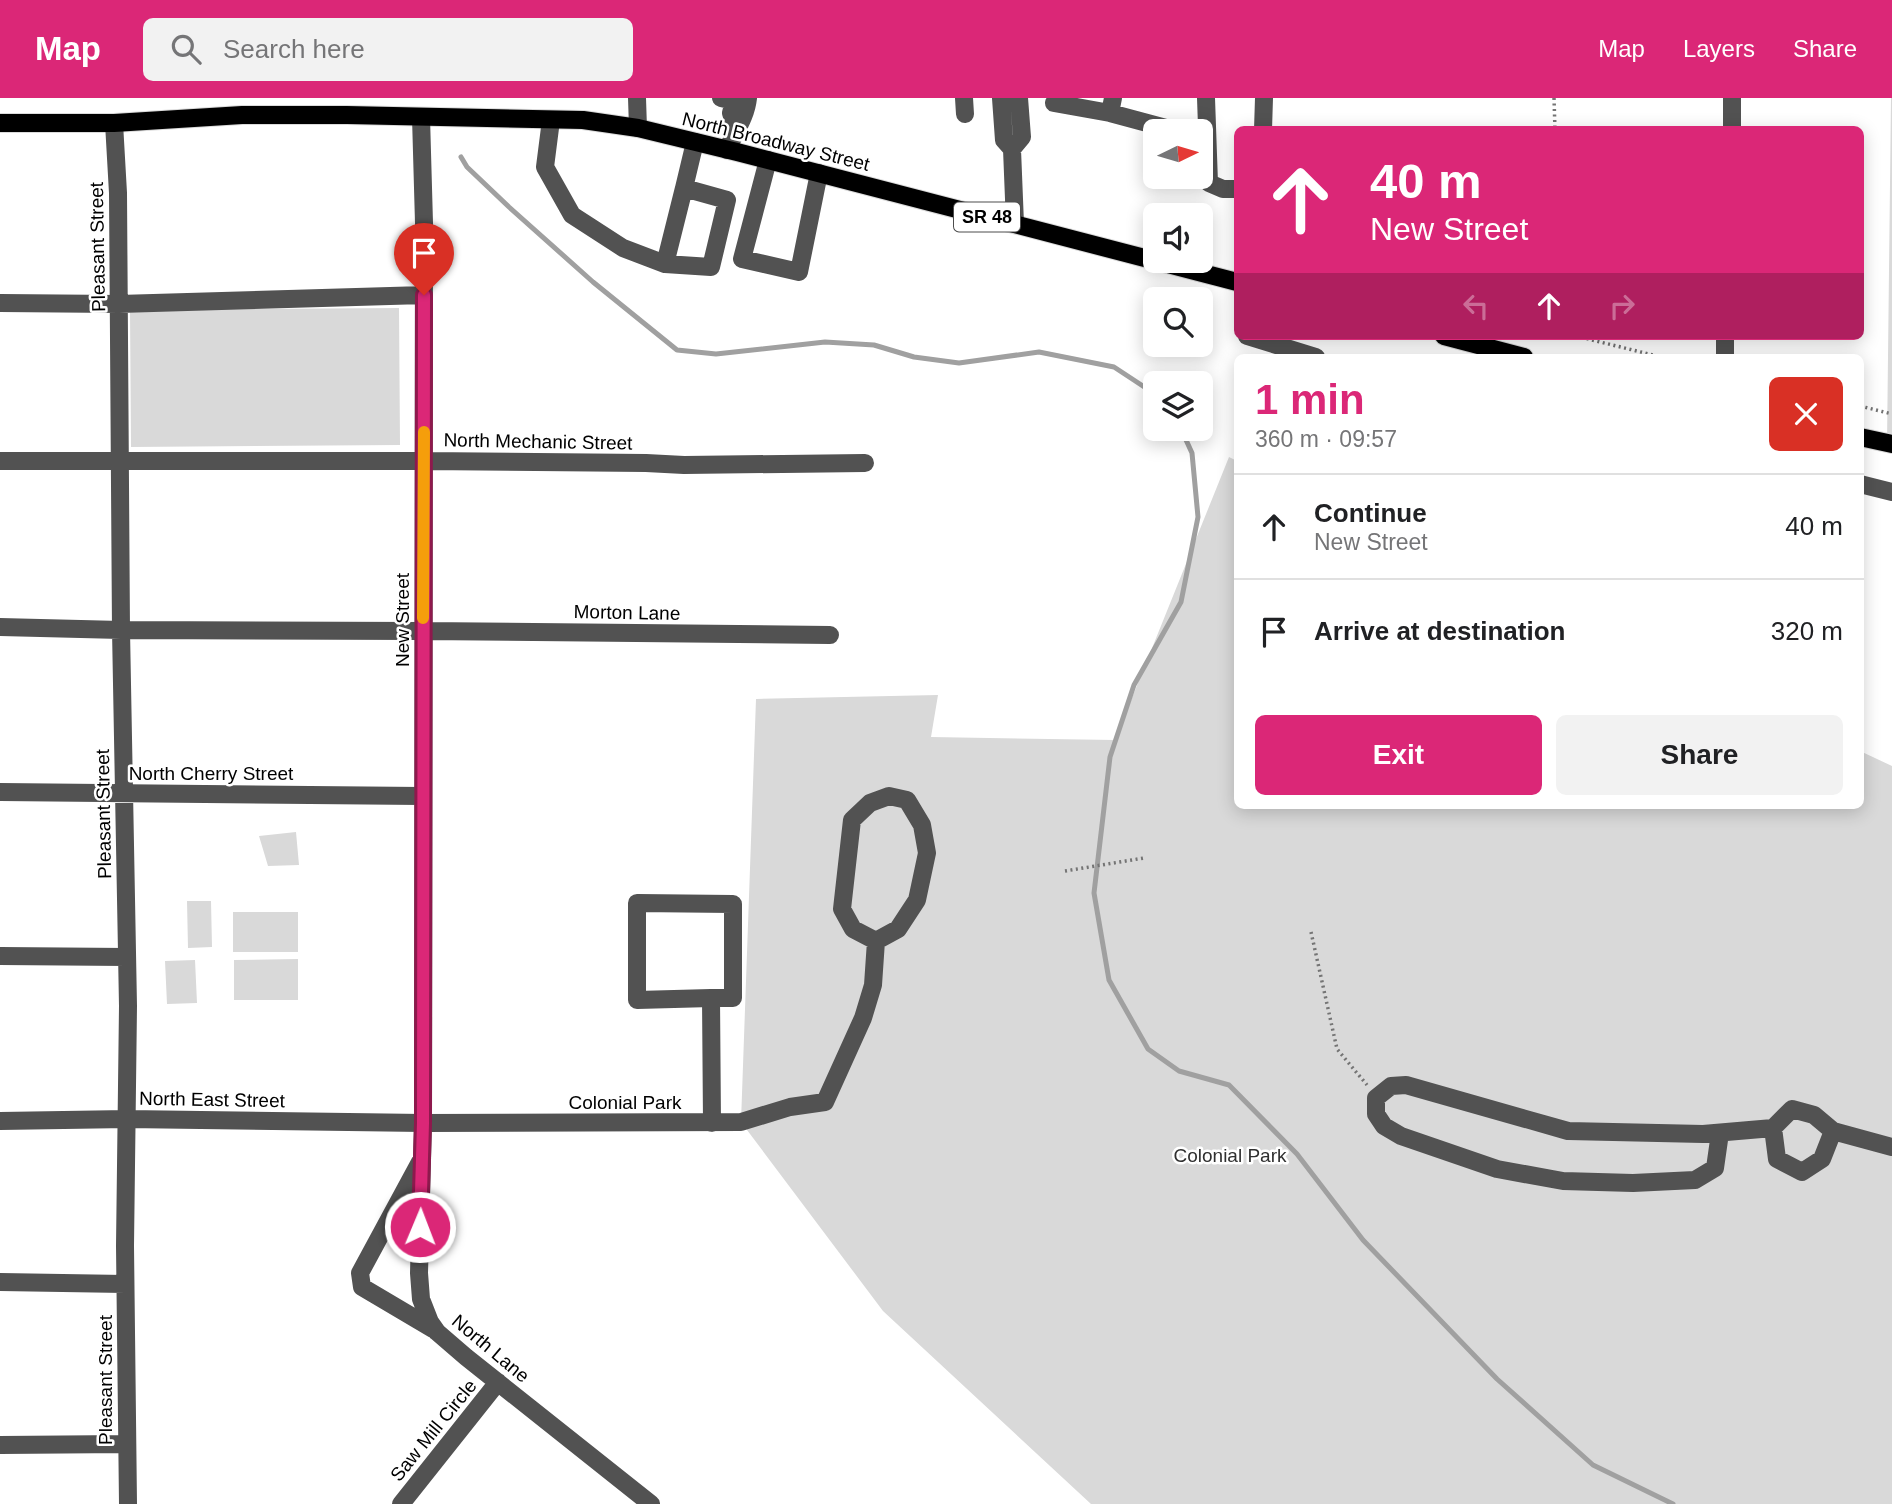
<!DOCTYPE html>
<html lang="en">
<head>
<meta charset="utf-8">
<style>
  :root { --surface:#fff; --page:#f2f2f2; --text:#202124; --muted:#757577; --line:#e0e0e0; --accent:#db2777 }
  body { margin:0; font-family:Arial,sans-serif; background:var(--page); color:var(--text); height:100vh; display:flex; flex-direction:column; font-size:26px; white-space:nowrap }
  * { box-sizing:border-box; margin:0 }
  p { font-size:23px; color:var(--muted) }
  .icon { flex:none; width:38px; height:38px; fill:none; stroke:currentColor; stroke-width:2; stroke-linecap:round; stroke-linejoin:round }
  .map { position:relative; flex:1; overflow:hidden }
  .details { position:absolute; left:1234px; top:256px; width:630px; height:455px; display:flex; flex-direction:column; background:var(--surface); border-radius:10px; box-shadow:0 4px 18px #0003 }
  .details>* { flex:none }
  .banner { position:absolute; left:1234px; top:28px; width:630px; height:214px; border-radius:10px; box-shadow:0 4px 18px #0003; background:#db2777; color:#fff; overflow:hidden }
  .needle { width:46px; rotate:85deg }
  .controls { position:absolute; left:1143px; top:21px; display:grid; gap:14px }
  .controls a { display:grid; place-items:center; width:70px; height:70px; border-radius:10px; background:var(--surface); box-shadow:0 4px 18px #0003; font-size:35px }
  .pin { position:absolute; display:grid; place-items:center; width:60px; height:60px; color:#fff; margin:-72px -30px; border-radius:50% 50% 50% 0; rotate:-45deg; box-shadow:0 0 7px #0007 }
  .pin .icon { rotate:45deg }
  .me { position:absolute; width:77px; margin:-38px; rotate:1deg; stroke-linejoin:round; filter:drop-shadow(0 0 5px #0008) }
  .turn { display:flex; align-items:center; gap:24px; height:147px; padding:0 21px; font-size:32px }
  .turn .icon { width:91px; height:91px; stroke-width:2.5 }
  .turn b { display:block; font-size:49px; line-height:60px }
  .lanes { display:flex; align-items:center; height:66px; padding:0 21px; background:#0003; justify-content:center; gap:35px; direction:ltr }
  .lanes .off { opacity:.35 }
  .round { display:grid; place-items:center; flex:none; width:74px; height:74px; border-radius:10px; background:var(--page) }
  .headline { display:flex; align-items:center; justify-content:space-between; height:119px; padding:0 21px }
  h1 { font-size:42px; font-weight:600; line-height:52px; color:var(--accent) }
  .cta { display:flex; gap:14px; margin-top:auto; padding:14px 21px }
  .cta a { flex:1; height:80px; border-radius:10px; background:var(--accent); color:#fff; font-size:28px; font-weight:600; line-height:80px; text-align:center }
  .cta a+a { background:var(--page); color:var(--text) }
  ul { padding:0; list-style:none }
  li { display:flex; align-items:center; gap:21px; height:105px; padding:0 21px; border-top:2px solid var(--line) }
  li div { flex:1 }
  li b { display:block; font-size:26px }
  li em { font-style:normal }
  header { display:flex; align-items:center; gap:42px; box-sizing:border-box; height:98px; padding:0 35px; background:var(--accent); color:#fff }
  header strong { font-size:33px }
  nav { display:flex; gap:38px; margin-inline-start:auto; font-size:24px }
  .search { width:490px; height:63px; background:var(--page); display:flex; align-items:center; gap:18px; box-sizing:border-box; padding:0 24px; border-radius:10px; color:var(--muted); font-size:26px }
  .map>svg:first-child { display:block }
  .green { fill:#d9d9d9 }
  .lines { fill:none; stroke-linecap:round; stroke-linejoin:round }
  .stream { stroke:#a0a0a0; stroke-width:5 }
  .major-casing { stroke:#dbdbdb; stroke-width:20 }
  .path { stroke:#747474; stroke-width:3.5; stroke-dasharray:2 3.5; stroke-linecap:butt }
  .minor { stroke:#525252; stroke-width:18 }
  .major { stroke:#000; stroke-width:18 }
  .route-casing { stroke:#8e194d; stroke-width:18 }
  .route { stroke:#db2777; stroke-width:12 }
  .slow { stroke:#f59e0b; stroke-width:12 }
  .labels { text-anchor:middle; stroke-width:5; stroke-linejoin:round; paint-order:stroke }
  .shield { fill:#fff; stroke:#4c4c4c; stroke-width:2 }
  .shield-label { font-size:18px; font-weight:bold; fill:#000 }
  .street-label { font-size:19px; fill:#000; stroke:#fff }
  .park-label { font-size:19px; fill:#303030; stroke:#fff }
</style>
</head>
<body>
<header>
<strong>Map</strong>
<div class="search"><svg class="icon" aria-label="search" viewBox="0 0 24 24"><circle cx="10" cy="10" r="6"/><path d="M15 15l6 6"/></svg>Search here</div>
<nav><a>Map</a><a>Layers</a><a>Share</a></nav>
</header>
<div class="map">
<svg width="1892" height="1406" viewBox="0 0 1892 1406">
  <rect width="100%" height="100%" fill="#fff"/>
  <path class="green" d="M1891,0H1892V346L1887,345Z
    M399,210L400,347L131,349L130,212Z
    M1229,359L1237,363V707H1860V653L1892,668V1406H1091L883,1213L741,1024L756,601L938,597L931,639L1115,642Z
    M296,734L299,767L268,768L259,738Z
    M187,803H211L212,849L188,850Z
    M233,814H298V854H233Z
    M298,861V902H234V862Z
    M195,862L197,905L167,906L165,863Z"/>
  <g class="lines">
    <path class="stream" d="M461,59L467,69L509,109L593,184L677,252L716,256L825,244L874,247L914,259L959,265L1039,254L1114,269L1155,296
      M1181,331L1192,355L1198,419L1181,504L1134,587L1110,659L1094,795L1109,882L1148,951L1179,973L1229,987L1297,1056L1363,1142L1497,1281L1593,1367L1673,1406"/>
    <g class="major-casing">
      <path id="major" d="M0,25H114L242,17H347L583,22L638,30L737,54L1237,184
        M1444,238L1524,259
        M1860,339L1892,346"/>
    </g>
    <path class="path" d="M1554,0L1555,32
      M1576,238L1661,259
      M1860,308L1892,316
      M1065,773L1144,760
      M1311,834L1337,951L1367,987"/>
    <path class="minor" d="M637,0L638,30
      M721,0L734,3L731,15L736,32
      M964,0L965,16
      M1001,0L1004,42L1012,51L1015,126
      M1206,0L1209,85L1223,91H1237
      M1054,5L1110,15L1113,0
      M1110,15L1177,33
      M421,19L424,125L423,1025L419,1175L421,1201L430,1224L437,1234L466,1259L651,1406
      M551,22L545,69L572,117L623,150L665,166
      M114,25L118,95L121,532L128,908L125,1148L128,1406
      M1263,32L1264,0
      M1732,32V0
      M1012,51L1022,39L1019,0
      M727,52C735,34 746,19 748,0
      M768,62L742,161L799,174L819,75
      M684,90L727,102L711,169L665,166Z
      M684,90L695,44
      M0,205L119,206L424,197
      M1247,238L1316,259
      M1725,259V238
      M0,363H424L646,365L684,367L865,365
      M1860,386L1892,394
      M0,529L121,532L423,533L830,537
      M0,694L422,698
      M0,858L127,859
      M711,900H733V806L637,805V902L711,900L712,1025
      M0,1023L127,1021L423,1025L741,1024L790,1009L825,1004L863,920L873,887L876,843L898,831L917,802L927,755L922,727L907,702L889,698L870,705L852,722L842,811L853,831L876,843
      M1833,1033L1822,1061L1802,1074L1777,1061L1773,1030L1792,1011L1814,1017L1833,1033L1892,1049
      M1720,1035L1715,1070L1695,1082L1633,1085L1563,1083L1497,1071L1401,1038L1384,1028L1376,1016V1000L1391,988L1406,987L1568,1033L1703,1036L1773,1030
      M420,1064L360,1175L362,1189L433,1231
      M0,1184L125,1186
      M0,1347L126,1346
      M401,1406L498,1284"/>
    <use href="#major" class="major"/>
  </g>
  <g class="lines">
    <g class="route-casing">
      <path id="route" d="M420,1129L423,1025L424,197"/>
    </g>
    <use href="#route" class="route"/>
    <path class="slow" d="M423,520L424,334"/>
  </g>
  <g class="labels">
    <rect class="shield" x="954" y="104.5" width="66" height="29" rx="5"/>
    <g class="shield-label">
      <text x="987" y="125">SR 48</text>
    </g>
    <g class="street-label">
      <text transform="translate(776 43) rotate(14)" y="7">North Broadway Street</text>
      <text transform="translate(97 149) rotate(-91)" y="7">Pleasant Street</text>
      <text transform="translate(538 343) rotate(1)" y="7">North Mechanic Street</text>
      <text transform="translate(627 514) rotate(1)" y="7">Morton Lane</text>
      <text transform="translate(402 522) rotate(-90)" y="7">New Street</text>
      <text x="211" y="682">North Cherry Street</text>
      <text transform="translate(103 716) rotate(-91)" y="7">Pleasant Street</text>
      <text transform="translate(212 1001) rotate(1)" y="7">North East Street</text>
      <text x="625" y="1011">Colonial Park</text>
      <text transform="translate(491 1250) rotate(40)" y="7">North Lane</text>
      <text transform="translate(105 1282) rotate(-90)" y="7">Pleasant Street</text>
      <text transform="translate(433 1332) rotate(-51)" y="7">Saw Mill Circle</text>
    </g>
    <g class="park-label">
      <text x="1230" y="1064">Colonial Park</text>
    </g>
  </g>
</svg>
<div class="controls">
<a><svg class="needle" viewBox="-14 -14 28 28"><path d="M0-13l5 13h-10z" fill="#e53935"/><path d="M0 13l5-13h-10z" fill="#757577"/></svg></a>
<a><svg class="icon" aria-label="sound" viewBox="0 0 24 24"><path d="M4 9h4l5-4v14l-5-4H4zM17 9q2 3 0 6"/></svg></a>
<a><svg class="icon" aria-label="search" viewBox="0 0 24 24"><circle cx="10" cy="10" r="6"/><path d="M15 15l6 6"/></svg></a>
<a><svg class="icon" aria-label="layers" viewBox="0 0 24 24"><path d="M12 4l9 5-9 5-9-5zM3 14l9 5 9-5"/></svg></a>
</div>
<div class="pin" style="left:424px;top:197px;background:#d93025"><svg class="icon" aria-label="arrive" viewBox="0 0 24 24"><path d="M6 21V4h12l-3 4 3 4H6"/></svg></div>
<svg class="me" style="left:420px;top:1129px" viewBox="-20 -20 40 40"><circle r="17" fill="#db2777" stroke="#fff" stroke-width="3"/><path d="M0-11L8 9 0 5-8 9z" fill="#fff"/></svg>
<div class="banner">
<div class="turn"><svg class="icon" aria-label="ahead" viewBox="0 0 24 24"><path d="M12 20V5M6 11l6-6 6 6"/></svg><div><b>40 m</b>New Street</div></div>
<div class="lanes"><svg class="icon off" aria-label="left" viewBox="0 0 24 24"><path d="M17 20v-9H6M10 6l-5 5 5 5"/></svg><svg class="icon" aria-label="ahead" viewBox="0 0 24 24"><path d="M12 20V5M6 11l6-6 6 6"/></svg><svg class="icon off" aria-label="right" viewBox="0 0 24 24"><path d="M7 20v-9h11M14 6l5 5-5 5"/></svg></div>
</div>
<section class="details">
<div class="headline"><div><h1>1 min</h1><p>360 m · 09:57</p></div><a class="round" style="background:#d93025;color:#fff"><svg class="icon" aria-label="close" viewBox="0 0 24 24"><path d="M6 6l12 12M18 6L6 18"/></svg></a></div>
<ul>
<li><svg class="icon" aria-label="ahead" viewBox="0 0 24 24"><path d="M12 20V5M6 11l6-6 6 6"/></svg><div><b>Continue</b><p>New Street</p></div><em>40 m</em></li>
<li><svg class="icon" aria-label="arrive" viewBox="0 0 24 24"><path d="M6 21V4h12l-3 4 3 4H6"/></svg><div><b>Arrive at destination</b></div><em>320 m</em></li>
</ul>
<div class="cta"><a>Exit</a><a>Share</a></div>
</section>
</div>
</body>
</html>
